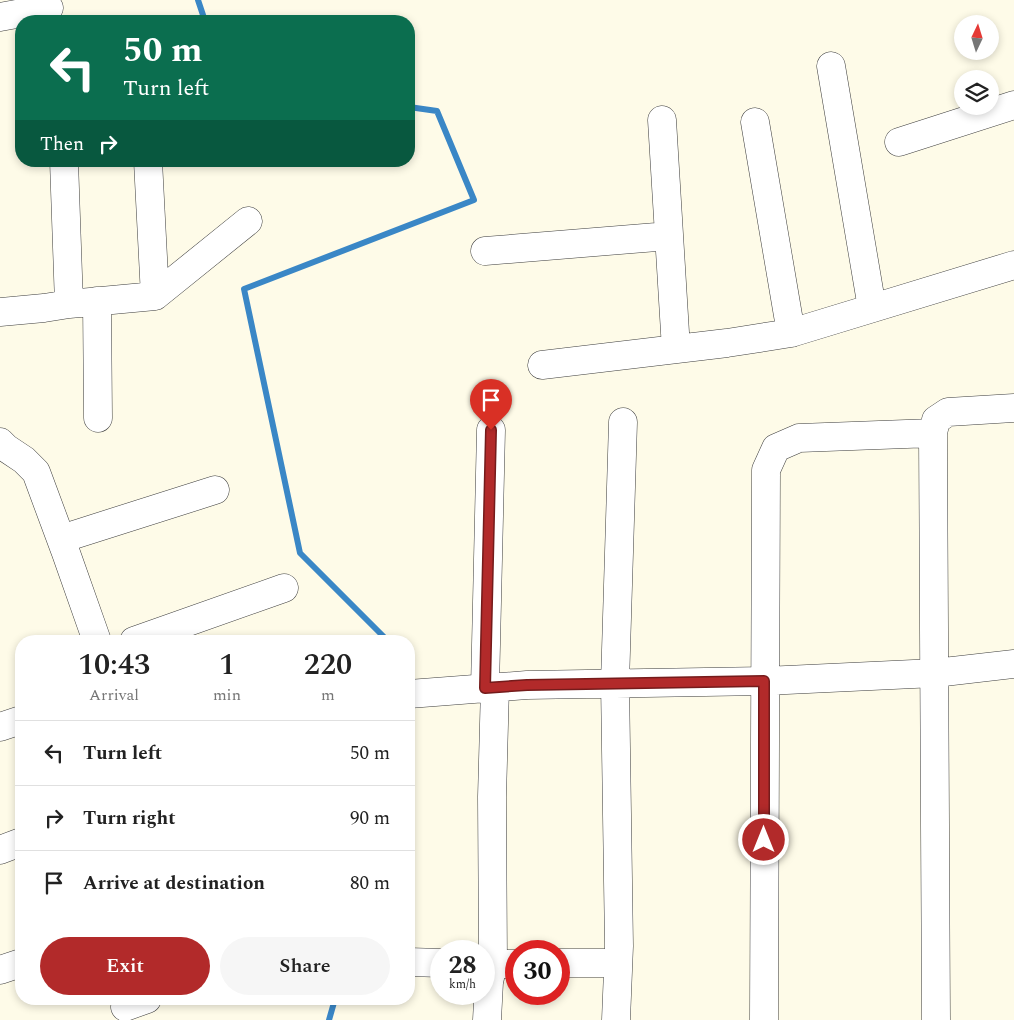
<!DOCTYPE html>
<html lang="en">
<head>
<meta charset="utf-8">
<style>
  :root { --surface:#fff; --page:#f6f6f6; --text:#222; --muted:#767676; --line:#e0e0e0; --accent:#b22a2a }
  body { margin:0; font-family:Spectral,serif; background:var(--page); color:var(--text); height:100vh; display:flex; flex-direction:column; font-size:19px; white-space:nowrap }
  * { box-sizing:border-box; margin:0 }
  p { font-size:16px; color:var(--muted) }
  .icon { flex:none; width:28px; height:28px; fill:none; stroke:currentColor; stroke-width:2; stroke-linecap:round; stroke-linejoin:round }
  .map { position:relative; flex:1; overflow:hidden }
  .drawer { position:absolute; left:15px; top:635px; width:400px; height:370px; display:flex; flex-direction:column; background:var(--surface); border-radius:20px; box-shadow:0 2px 8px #0003 }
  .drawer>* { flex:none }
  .banner { position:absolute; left:15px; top:15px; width:400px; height:152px; border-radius:20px; box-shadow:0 2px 8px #0003; background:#0b6e4f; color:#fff; overflow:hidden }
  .needle { width:32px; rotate:4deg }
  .buttons { position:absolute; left:954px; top:15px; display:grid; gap:10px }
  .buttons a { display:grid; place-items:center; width:45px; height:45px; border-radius:50%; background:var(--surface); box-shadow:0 2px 8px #0003; font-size:25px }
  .speed { position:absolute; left:430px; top:940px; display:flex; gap:10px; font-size:25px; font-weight:700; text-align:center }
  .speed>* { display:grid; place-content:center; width:65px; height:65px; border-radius:50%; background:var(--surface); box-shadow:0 2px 8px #0003; line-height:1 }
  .speed small { font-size:12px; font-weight:400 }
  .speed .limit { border:8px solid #d22; background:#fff; color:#111 }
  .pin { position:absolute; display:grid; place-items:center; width:42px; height:42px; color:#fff; margin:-51px -21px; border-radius:50% 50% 50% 0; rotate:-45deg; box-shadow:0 0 5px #0007 }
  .pin .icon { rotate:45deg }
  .me { position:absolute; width:55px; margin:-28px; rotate:0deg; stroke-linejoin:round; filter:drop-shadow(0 0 4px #0008) }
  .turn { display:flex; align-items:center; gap:18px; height:105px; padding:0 25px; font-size:22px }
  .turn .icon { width:65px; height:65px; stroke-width:2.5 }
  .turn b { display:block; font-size:35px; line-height:42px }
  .then { display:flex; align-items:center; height:48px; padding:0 25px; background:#0003; gap:10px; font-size:19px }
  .eta { display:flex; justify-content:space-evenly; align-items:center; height:85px; text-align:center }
  .eta b { font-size:30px; font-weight:600; line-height:35px }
  .cta { display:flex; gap:10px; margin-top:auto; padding:10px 25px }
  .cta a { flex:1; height:58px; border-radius:30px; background:var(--accent); color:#fff; font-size:20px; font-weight:600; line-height:58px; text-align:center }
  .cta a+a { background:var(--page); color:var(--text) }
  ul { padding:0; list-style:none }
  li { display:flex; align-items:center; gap:15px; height:65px; padding:0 25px; border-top:1px solid var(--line) }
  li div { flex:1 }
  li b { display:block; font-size:19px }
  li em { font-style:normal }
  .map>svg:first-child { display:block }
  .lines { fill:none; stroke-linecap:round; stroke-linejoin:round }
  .stream { stroke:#3a87c6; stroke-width:6 }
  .minor-casing { stroke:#3d3d3d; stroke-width:29 }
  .minor { stroke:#fff; stroke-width:28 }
  .route-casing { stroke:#741b1b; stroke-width:12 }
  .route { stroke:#b22a2a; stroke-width:9 }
</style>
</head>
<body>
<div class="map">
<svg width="1014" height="1020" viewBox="0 0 1014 1020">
  <rect width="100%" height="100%" fill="#fefbe8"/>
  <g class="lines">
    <path class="stream" d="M198,0L205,21
      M387,641V640L300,553L244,289L474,200L437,111L409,107
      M329,1020L335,999"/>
    <g class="minor-casing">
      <path id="minor" d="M0,17L49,8
        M831,66L872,308
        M662,120L676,349
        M755,122L791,333
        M899,142L1014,105
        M148,161L155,296
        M485,251L669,236
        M97,301L98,418
        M69,304L155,296L248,221
        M0,312L44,308L69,304L64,161
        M542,365L727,343L791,333L1014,265
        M0,442L6,448L24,460L36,472L66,553L97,641
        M61,539L215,490
        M134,641L284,588
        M485,688L491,430
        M409,694L527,685L765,681L935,673L1014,664
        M0,727L21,720
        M0,850L21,842
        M409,962L441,963
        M559,963H618
        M484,964H516
        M0,970L21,963
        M125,1007L147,999
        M487,1020L489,982L493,964L492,797L495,687
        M616,1020L619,946L615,683L623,422
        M764,1020L766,470L776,448L799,438L933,433
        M936,1020L933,433L936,420L948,412L1014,408"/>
    </g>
    <use href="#minor" class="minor"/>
  </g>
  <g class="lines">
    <g class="route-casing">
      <path id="route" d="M491,430L485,688L527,685L764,681V840"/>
    </g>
    <use href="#route" class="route"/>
  </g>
</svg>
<div class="buttons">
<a><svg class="needle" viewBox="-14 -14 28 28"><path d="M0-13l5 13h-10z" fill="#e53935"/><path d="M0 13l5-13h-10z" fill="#767676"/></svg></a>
<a><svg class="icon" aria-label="layers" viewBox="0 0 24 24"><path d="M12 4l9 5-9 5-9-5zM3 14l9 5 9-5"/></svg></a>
</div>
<div class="speed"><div>28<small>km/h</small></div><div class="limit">30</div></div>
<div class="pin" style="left:491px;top:430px;background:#d93025"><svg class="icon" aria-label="arrive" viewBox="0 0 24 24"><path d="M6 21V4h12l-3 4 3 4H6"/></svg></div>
<svg class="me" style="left:764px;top:840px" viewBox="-20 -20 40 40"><circle r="17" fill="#b22a2a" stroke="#fff" stroke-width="3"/><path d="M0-11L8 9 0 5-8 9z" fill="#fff"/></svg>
<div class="banner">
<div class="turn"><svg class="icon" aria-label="left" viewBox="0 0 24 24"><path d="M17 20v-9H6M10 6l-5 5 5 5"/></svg><div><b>50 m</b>Turn left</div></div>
<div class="then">Then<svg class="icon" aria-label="right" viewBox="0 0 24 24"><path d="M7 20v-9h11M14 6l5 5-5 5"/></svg></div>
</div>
<section class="drawer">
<div class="eta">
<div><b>10:43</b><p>Arrival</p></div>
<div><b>1</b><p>min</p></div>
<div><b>220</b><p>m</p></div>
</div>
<ul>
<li><svg class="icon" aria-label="left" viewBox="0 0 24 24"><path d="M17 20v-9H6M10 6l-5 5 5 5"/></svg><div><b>Turn left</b></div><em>50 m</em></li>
<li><svg class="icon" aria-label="right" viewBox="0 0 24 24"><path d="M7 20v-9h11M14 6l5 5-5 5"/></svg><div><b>Turn right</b></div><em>90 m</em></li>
<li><svg class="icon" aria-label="arrive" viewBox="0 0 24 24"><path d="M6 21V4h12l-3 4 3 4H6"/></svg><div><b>Arrive at destination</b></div><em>80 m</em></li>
</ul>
<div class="cta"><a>Exit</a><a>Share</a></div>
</section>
</div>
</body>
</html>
